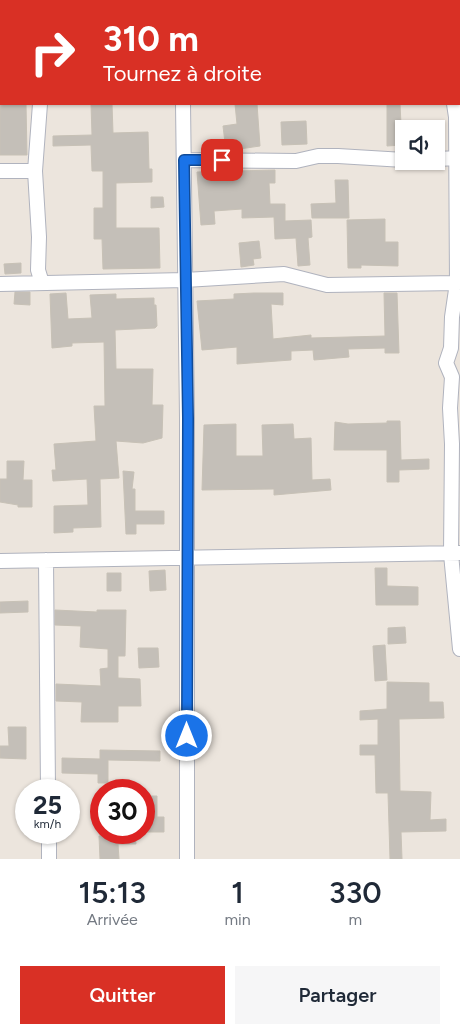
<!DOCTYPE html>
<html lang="fr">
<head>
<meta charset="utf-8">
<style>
  :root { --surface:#fff; --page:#f6f6f7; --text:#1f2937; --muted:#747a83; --accent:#d93025 }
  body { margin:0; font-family:Figtree,sans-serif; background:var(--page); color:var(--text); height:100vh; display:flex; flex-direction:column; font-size:19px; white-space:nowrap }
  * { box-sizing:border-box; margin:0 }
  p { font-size:16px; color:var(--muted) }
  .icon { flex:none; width:28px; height:28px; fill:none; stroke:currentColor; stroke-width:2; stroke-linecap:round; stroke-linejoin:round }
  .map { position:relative; height:859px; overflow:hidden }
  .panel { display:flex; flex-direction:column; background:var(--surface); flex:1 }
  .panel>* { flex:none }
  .banner { position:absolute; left:0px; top:0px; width:460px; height:105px; box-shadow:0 1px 4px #0004; background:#d93025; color:#fff; overflow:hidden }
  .buttons { position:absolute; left:395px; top:120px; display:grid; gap:10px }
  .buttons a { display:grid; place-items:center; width:50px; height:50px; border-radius:0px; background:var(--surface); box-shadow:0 1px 4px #0004; font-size:25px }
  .speed { position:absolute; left:15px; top:779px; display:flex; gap:10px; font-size:25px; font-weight:700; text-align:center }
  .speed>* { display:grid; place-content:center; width:65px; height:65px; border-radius:50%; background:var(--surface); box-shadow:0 1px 4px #0004; line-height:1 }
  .speed small { font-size:12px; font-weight:400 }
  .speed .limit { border:8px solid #d22; background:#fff; color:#111 }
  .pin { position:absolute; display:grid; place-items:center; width:42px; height:42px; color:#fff; margin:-21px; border-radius:10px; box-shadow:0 2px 8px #0006 }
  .me { position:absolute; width:55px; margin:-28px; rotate:0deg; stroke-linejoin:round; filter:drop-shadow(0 0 4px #0008) }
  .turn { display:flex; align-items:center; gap:18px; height:105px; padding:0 20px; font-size:22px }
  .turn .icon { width:65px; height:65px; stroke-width:2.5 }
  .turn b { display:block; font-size:35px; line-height:42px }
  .eta { display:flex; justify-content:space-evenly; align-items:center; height:85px; text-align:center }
  .eta b { font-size:30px; font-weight:600; line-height:35px }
  .primary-button { display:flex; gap:10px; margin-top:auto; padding:10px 20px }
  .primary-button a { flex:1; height:58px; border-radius:0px; background:var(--accent); color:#fff; font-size:20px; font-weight:600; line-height:58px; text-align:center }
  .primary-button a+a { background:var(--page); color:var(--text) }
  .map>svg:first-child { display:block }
  .building { fill:#c4bfb8; stroke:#c7c1b6 }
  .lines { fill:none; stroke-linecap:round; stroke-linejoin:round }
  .minor-casing { stroke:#b0b3be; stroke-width:16 }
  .minor { stroke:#fff; stroke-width:14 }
  .route-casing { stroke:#114b97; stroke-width:12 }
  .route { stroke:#1a73e8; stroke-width:9 }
</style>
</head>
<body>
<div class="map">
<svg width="460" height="859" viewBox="0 0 460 859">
  <rect width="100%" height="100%" fill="#ece5dd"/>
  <path class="building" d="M0,104H26L27,155H0Z
    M91,104H112L113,133L148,132L149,169H152V182L116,183V228H159L160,268L103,269L102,239H94V208H103V171H92L91,145L53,146V136L92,135Z
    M235,104H257L260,146L226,151L223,126L237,124Z
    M387,104H400L402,145L387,146Z
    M306,121L307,144L282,145L281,122Z
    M275,170V183H269L270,204H285V221L311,220L312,237L308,238L310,265L298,266L296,238L275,239L274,217L242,218V209L214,211L215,224L201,225L197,172Z
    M335,180H348L349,218H312L311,204L336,203Z
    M151,197H163L164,207L151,208Z
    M385,219V242H398V266L361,265V268H348L347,220Z
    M259,241L261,258L253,259L254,265L241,267L239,243Z
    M21,263V273L5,274L4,264Z
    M15,292H30V305L14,304Z
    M66,293L68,319L92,318L90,295L116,294V299L154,298V305H156L157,326L155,328L115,330L116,369H153L152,405H163L162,438L143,443L116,441L119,478L100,479L101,527L73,528V532L54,533V506L88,505L87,479L53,481L52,470H56L54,444L96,441L94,406H105L104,342L72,343V346L52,348L50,294Z
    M254,293H283V305L271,304L273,339L311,335V338L385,336L384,293H397L399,353H385V348L348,349L349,357L314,360L313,350L291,351V360L237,364V347L202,350L197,301L234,299V294Z
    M387,421H400L401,460L429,459V469L399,470V482H387V450H334L335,422L348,424L387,423Z
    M236,424V456H263L262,425L293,424L294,439L311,438L312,480L330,479L331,490L274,495V489L202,490L204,425Z
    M7,461H24L23,480H32V507H18V505L0,502V479H7Z
    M123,471L134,472L132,489H135V511H164V524H136V534H126Z
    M375,568H387V586L418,587V605H376Z
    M165,570L166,590L150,591L149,571Z
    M107,573H121V591H107Z
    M28,601V612L0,613V602Z
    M55,610L97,612V610H126L125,656H118V678L140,679L141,706H118V722H81L82,702L56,701V684L101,686L100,669L108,668V649L80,647L81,626L55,625Z
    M405,627L406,643L388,644V628Z
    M385,645L387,680L375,681L373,646Z
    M138,648H158L159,667L139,668Z
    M387,682L429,683V702H443L444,718L399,719L400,791L431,792L430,820L446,819V831L401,832L402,859H390L388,793H376L375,755H360V745H378V719L360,720V711L387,709Z
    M8,727H26V759L0,758V746H9Z
    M100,750L160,751V761L108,760V783H98V774L62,773V758L100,759Z
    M144,796H157V817H164V832H144Z
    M109,832H135L136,844H118L119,859H100L99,836L109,835Z"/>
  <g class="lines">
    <g class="minor-casing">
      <path id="minor" d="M39,0V1
        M181,0V1
        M40,104L35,171L39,237L38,270L42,283
        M183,104L187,417V859
        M454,104L456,117L457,283L452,317L451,348L446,363L452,377L450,408L452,444L451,554L460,649
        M436,159L460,158
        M184,160L296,161L318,156H338L404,160
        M0,171H35
        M0,284L185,280L284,274L327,285L457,283
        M46,560L48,790
        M0,561L459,553
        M49,832V859"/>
    </g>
    <use href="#minor" class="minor"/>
  </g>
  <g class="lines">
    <g class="route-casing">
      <path id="route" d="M187,736L188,418L184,160H222"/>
    </g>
    <use href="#route" class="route"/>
  </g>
</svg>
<div class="buttons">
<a><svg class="icon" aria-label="sound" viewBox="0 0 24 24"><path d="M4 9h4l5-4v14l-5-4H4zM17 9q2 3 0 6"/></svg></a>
</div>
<div class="speed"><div>25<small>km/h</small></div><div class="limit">30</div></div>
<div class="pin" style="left:222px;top:160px;background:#d93025"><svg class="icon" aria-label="arrive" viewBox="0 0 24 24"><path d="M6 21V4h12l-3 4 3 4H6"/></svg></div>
<svg class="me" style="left:187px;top:736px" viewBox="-20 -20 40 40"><circle r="17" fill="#1a73e8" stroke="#fff" stroke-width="3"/><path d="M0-11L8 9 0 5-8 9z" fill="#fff"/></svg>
<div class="banner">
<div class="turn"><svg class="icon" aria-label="right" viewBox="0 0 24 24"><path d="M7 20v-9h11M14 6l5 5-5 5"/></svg><div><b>310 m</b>Tournez à droite</div></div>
</div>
</div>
<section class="panel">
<div class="eta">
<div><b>15:13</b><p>Arrivée</p></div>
<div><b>1</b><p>min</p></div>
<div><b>330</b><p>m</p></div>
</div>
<div class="primary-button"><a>Quitter</a><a>Partager</a></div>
</section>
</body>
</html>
